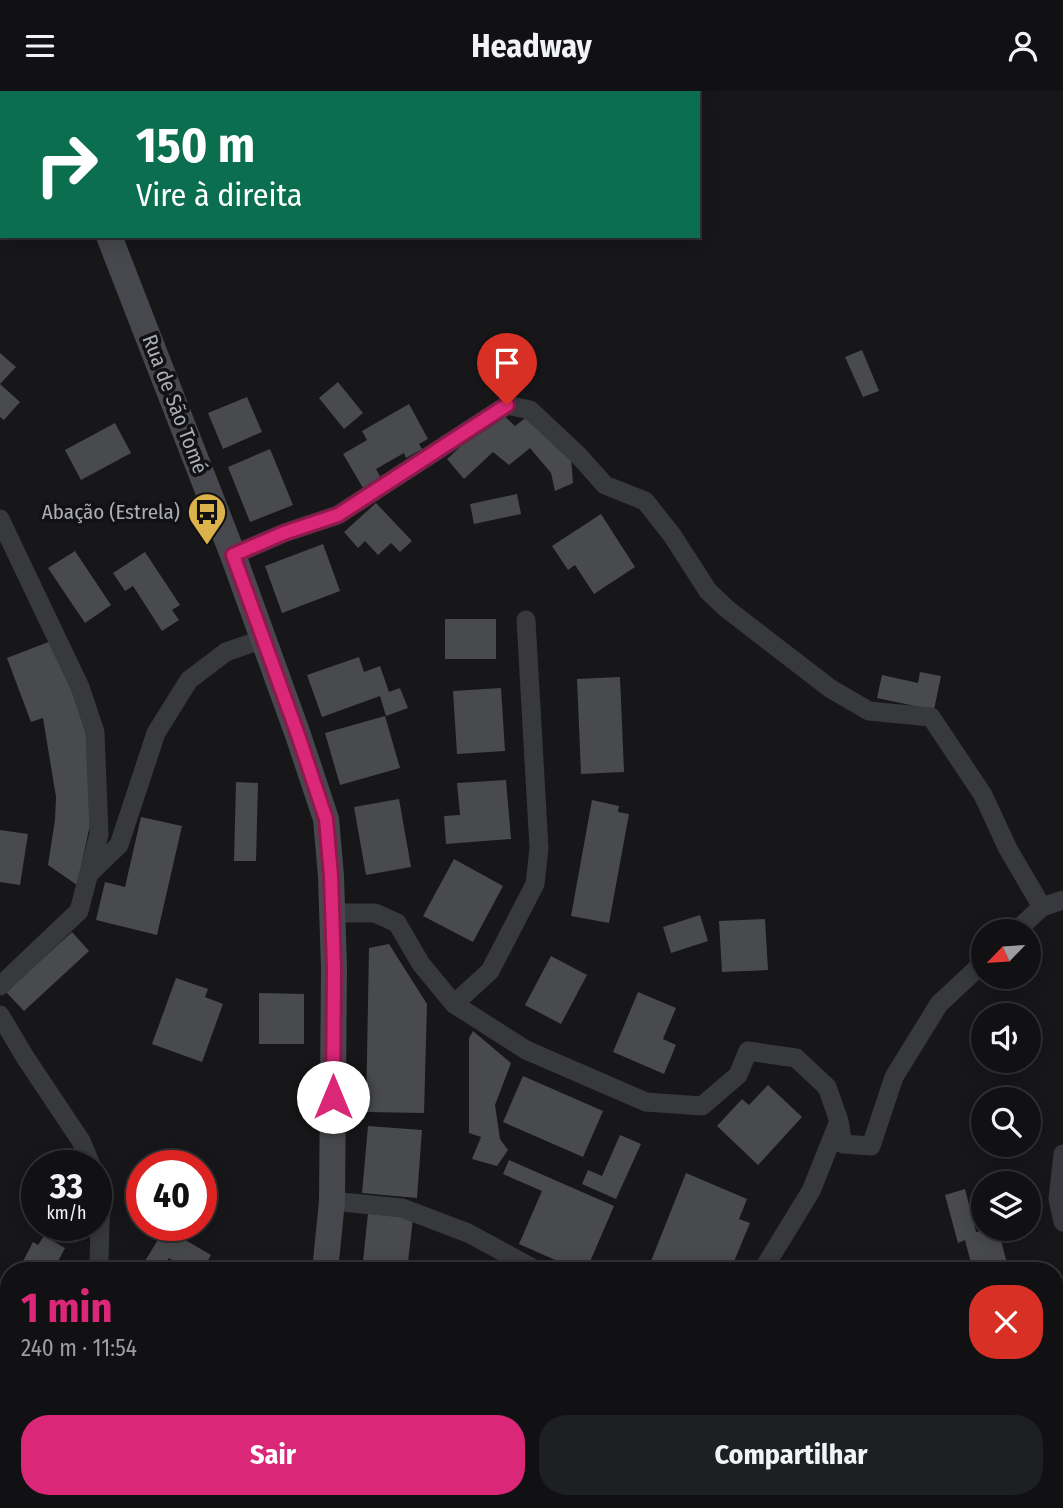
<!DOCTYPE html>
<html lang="pt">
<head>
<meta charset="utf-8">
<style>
  :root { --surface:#111113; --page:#1e1f21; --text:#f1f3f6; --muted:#9c9da0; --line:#303133; --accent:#db2777 }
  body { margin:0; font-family:"Fira Sans Condensed",sans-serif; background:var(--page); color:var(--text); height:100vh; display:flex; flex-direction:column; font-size:26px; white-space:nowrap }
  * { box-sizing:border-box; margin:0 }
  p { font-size:23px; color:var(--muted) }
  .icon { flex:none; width:38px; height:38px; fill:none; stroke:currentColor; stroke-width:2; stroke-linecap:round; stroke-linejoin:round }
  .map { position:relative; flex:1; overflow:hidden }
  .side { position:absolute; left:0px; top:1171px; width:1064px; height:247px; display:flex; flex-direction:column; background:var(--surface); border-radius:28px 28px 0 0; box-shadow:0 4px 18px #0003,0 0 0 2px var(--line) }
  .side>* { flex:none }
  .top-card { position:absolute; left:0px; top:0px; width:700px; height:147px; box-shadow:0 4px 18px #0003,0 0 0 2px var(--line); background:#0b6e4f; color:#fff; overflow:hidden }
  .needle { width:46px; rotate:245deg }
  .buttons { position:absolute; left:971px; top:828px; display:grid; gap:14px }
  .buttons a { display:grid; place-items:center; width:70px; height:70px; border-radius:50%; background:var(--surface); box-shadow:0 4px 18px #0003,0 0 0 2px var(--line); font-size:35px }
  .speed { position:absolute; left:21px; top:1059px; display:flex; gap:14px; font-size:35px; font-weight:700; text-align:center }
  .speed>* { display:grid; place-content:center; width:91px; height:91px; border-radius:50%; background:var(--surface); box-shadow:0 4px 18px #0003,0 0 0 2px var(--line); line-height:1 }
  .speed small { font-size:18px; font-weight:400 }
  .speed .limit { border:10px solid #d22; background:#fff; color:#111 }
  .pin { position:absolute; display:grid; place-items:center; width:60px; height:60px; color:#fff; margin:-72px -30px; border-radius:50% 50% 50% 0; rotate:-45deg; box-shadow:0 0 7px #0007 }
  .pin .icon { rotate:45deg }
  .me { position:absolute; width:77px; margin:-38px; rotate:0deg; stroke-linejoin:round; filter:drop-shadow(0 0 5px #0008) }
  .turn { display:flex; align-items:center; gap:24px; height:147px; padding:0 21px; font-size:32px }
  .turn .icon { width:91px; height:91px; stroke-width:2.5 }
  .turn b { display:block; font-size:49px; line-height:60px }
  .round { display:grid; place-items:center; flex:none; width:74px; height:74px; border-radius:28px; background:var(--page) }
  .head { display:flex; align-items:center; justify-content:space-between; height:119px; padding:0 21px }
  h1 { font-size:42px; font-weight:700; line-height:52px; color:var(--accent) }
  .action { display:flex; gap:14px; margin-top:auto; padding:14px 21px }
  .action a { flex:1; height:80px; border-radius:28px; background:var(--accent); color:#fff; font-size:28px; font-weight:700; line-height:80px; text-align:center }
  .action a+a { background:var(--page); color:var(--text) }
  header { display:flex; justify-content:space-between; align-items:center; height:91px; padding:0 21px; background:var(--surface); font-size:32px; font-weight:700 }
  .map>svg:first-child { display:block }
  .building { fill:#494a4d }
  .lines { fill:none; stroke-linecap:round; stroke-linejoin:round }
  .street { stroke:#38393d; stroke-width:19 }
  .secondary { stroke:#47484d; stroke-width:26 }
  .route-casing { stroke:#8e194d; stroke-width:18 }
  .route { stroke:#db2777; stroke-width:12 }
  .labels { text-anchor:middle; stroke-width:7; stroke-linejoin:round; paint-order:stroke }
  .street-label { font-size:21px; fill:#abaeb7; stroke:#121214 }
  .poi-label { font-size:21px; fill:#abaeb7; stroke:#121214; text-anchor:end }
</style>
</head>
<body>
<header><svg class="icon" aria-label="menu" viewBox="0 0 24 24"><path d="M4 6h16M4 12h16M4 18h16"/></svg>Headway<svg class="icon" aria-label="person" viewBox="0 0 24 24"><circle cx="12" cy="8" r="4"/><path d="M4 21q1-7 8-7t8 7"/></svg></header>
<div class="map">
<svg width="1063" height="1417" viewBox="0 0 1063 1417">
  <rect width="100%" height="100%" fill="#171719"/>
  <path class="building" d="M862,259L879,300L863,306L845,266Z
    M0,262L16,276L0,293L20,311L4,329L0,326Z
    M338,291L363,322L344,338L319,307Z
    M247,306L262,341L223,358L208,322Z
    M409,313L428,348L419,353L422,358L406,367L404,362L376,378L381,387L363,397L343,363L367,349L362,340Z
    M499,320L515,335L528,325L571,366L573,392L555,400L551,382L530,357L509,374L493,361L464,388L447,368Z
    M115,332L131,362L81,389L65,359Z
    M270,358L293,414L250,431L228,376Z
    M517,403L521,423L474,433L470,413Z
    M376,412L412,450L400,461L391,452L378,464L365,450L358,457L344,441Z
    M601,423L635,476L594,503L575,474L568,479L552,455Z
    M323,453L340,500L282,522L265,475Z
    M75,460L111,514L85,532L48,477Z
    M145,461L180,514L172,519L179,529L162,540L133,495L125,500L113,482Z
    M445,528H496V568H445Z
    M51,550L85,629L91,729L77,794L48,774L55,729L56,706L43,627L31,631L7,567Z
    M359,566L364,581L380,575L389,601L400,597L408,617L386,625L380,605L322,626L307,584Z
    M920,581L941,585L934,619L877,607L882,584L918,592Z
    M620,586L624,681L581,683L577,588Z
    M501,597L505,660L457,663L453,600Z
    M385,625L400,677L340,694L325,642Z
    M506,689L511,748L446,753L444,725L460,724L457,692Z
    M236,691L258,692L256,770H234Z
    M399,708L411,776L366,784L354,716Z
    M592,709L619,715L618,721L629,723L609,832L571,825Z
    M141,726L182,735L157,844L96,829L105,791L125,796Z
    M0,739L28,743L20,794L0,791Z
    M454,768L503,795L473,851L423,825Z
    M700,824L708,850L671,862L663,836Z
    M765,828L768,879L722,881L719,830Z
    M72,841L89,860L24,920L6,901Z
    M389,853L427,913L424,1022L366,1021L369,857Z
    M551,865L587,884L561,933L525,914Z
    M176,887L208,898L205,906L223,913L202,971L152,953Z
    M638,901L676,917L663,948L676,954L664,983L613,961Z
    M259,902L304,903V953H259Z
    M473,940L511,972L495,1014L500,1048L508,1059L497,1075L472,1068L481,1046L469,1042V947Z
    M523,985L603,1020L583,1066L503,1031Z
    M768,994L802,1026L758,1074L717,1035L742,1008L749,1014Z
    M368,1035L422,1039L417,1107L362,1102Z
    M620,1044L641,1053L616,1108L582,1093L588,1079L602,1085Z
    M509,1069L614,1115L586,1180H580L519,1153L542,1100L503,1083Z
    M686,1082L747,1108L739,1128L750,1132L730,1180H647Z
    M965,1098L976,1141L989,1138H998L1009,1180H973L965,1149L958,1152L945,1104Z
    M368,1122L413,1127L407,1180H362Z
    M165,1137L211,1164L202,1180H191L169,1167L161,1180H139Z
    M44,1145L65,1157L53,1180H18L33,1151L38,1154Z
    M9,1196V1251L0,1247V1198L6,1201Z
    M550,1409H613L624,1417H550Z
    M701,1409H829L833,1414L829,1417H708Z
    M350,1410L388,1415V1417H349Z"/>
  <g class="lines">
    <path class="street" d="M0,428L80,596L95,641L99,743L79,820L0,895
      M233,464L284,442L338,424L507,314L530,319L579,365L605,394L645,410L672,444L708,500L727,518L831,598L869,620L931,626L983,704L1008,758L1042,816
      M90,782L119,754L156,642L189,589L226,561L263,548
      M332,822H375L397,832L421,873L454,913L526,959L646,1011L702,1015L738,984L748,960L796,967L827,996L839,1030L843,1053L871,1055L894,986L939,913L984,871
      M1016,840L1042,816L1063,809
      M454,913L490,880L535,793L539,757L526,529
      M0,924L25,966L81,1050L91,1074
      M1063,1063L1058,1108L1063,1131
      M96,1089L101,1101L99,1169L101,1180
      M332,1110L402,1117L468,1142L538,1180
      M762,1180L811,1100L839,1030
      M184,1409L191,1417
      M883,1409L886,1417"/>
    <path class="secondary" d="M53,0V2
      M109,145L233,464L298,644L326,728L331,785L334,877L332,1110L325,1180
      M302,1417L303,1409"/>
  </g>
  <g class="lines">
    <g class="route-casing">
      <path id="route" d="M333,1006L334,877L331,785L326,728L298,644L233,464L284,442L338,424L507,314"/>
    </g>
    <use href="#route" class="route"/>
  </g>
  <defs>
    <g id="bus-pin" transform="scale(2.0125)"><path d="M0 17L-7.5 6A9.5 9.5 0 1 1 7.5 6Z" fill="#dcb34b" stroke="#121214"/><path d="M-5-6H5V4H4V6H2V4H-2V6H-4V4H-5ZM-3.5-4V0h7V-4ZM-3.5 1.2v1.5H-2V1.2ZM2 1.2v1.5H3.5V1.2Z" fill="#111"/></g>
  </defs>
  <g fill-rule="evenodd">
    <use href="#bus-pin" x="207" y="421"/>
  </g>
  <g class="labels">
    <g class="street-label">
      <text transform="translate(175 313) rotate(69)" y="7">Rua de São Tomé</text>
    </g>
    <g class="poi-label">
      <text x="180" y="428">Abação (Estrela)</text>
    </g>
  </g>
</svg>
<div class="buttons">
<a><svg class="needle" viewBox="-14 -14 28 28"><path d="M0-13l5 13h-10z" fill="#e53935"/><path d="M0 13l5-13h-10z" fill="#9c9da0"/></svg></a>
<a><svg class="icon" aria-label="sound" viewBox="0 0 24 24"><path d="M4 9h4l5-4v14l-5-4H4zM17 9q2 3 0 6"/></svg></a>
<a><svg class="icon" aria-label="search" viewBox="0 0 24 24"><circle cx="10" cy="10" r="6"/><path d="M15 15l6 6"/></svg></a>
<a><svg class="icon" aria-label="layers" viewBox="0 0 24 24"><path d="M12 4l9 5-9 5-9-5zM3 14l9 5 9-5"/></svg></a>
</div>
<div class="speed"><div>33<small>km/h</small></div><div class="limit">40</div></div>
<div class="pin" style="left:507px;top:314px;background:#d93025"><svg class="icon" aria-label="arrive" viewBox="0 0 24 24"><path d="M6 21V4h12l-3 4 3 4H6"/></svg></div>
<svg class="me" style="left:333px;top:1006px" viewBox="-20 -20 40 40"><circle r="19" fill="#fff"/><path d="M0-13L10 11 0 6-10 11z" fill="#db2777"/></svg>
<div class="top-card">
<div class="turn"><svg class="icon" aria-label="right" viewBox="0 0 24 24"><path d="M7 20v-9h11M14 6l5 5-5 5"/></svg><div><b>150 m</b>Vire à direita</div></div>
</div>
<section class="side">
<div class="head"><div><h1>1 min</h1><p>240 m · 11:54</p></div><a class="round" style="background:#d93025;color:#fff"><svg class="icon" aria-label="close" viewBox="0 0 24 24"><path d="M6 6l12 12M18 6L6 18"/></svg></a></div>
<div class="action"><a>Sair</a><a>Compartilhar</a></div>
</section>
</div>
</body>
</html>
